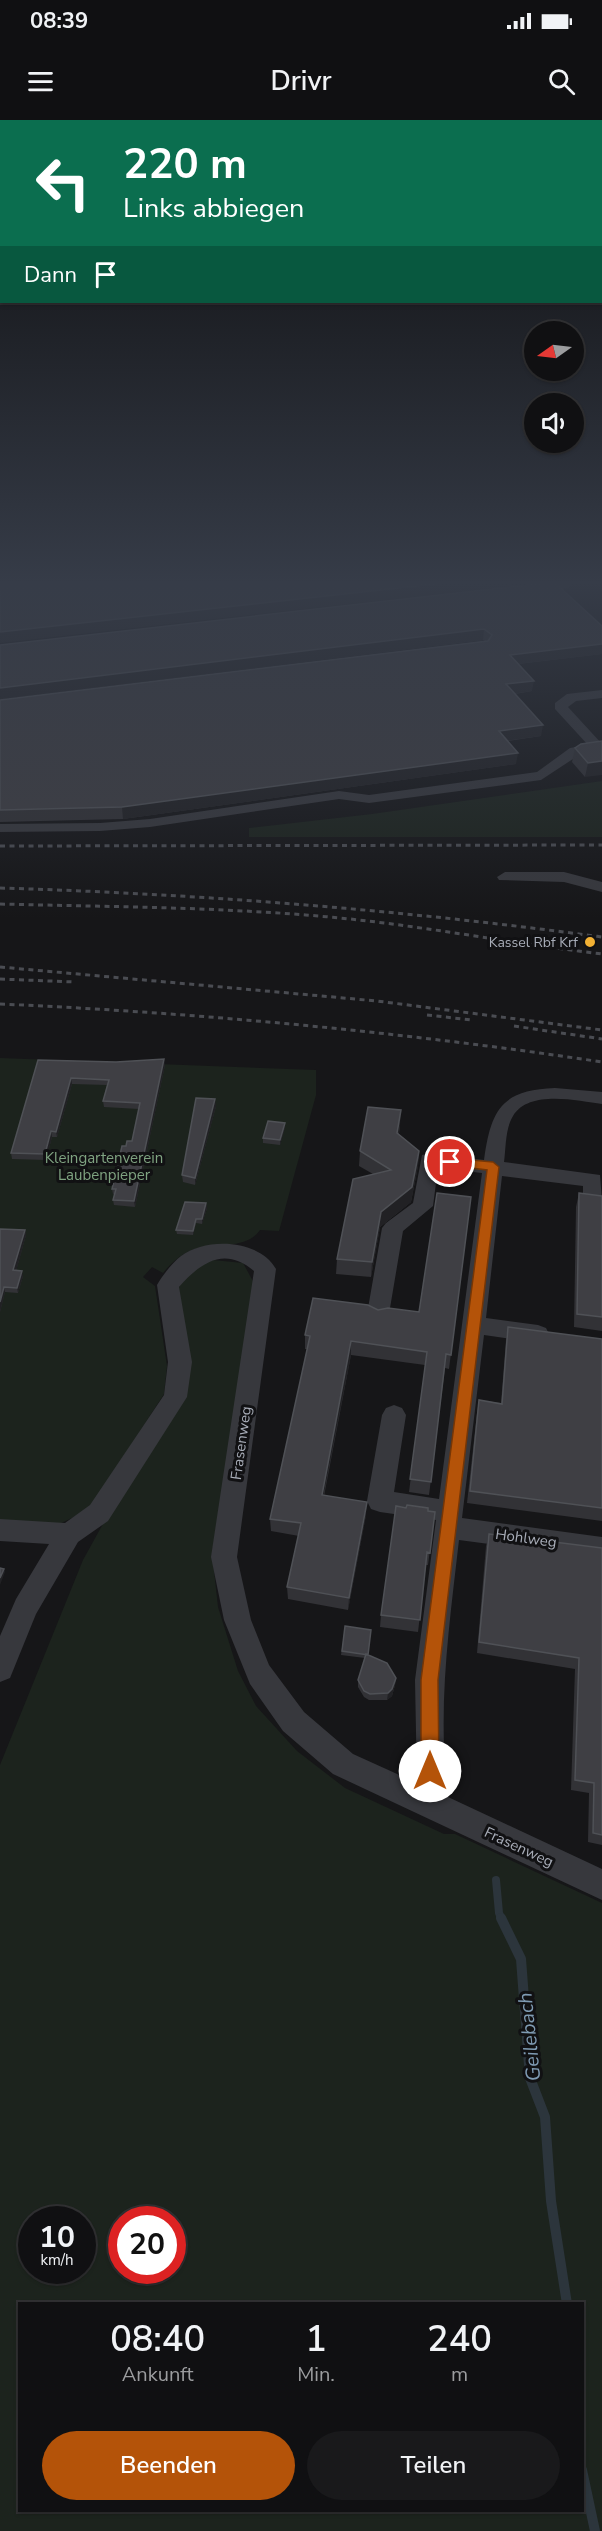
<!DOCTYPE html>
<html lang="de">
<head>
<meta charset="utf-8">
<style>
  :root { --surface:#101012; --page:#19191b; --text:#f1f3f6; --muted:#9c9d9f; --line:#303032; --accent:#b45309 }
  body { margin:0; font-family:"Nunito Sans",sans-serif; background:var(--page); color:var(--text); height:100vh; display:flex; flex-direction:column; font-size:22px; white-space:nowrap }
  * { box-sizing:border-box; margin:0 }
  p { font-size:20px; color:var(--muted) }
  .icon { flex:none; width:33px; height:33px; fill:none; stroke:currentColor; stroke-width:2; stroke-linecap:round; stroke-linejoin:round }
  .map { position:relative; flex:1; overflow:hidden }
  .panel { position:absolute; left:18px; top:2182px; width:566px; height:210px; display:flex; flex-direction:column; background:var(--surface); border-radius:0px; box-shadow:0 2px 4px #0004,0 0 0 2px var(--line) }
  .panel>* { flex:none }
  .banner { position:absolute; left:0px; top:0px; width:603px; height:183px; box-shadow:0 2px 4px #0004,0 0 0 2px var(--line); background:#0b6e4f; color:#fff; overflow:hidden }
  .needle { width:39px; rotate:256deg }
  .fabs { position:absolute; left:524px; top:201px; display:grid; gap:12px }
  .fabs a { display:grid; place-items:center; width:60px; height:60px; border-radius:50%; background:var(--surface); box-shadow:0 2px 4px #0004,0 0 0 2px var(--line); font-size:30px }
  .speed { position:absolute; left:18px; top:2086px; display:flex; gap:12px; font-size:30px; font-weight:700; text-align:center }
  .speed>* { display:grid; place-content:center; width:78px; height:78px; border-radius:50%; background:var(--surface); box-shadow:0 2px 4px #0004,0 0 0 2px var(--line); line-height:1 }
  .speed small { font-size:15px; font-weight:400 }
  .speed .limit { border:9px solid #d22; background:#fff; color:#111 }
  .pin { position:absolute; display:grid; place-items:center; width:51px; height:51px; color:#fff; margin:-26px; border:3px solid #fff; border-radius:50%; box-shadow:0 2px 6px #0007 }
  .me { position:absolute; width:66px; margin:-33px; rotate:0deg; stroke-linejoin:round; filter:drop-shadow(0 0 4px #0008) }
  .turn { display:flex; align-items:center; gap:21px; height:126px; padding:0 24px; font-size:27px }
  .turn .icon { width:78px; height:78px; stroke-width:2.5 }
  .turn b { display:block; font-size:42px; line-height:51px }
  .then { display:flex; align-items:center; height:57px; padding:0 24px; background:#0003; gap:12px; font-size:22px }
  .eta { display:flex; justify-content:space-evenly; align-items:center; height:102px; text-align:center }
  .eta b { font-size:36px; font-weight:600; line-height:42px }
  .primary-button { display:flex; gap:12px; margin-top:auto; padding:12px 24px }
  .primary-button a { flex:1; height:69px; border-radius:36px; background:var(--accent); color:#fff; font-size:24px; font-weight:600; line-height:69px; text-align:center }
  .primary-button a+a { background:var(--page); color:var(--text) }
  .status { display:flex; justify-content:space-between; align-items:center; height:42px; padding:0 30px; background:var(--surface); direction:ltr }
  .status svg { height:16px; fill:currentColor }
  header { display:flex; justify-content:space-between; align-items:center; height:78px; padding:0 24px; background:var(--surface); font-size:27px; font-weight:600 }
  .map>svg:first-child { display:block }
  .green { fill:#1c231d; fill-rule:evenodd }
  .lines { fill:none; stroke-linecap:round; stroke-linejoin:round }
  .stream-far1 { stroke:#2c353c; stroke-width:8 }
  .stream { stroke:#2c353c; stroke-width:10 }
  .minor { fill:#37383d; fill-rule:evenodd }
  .rail { stroke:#4a4c52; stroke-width:3; stroke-dasharray:5 4.5; stroke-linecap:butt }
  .wall { fill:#323236 }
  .shaded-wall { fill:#212124 }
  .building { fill:#3f3f44; stroke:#4f5156; stroke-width:1.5 }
  .route { fill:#b45309; stroke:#753606; stroke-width:1.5 }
  .poi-dot { fill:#f2b134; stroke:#111113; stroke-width:2 }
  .labels { text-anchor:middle; stroke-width:6; stroke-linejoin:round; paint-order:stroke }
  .far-poi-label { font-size:14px; fill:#a8adb8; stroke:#111113; text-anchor:end }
  .park-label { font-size:15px; fill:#7fa381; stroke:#111113 }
  .street-label { font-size:15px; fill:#a8adb8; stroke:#111113 }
  .near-water-label { font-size:20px; font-style:italic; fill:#7f9bb3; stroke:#111113 }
</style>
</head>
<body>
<div class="status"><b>08:39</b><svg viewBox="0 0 49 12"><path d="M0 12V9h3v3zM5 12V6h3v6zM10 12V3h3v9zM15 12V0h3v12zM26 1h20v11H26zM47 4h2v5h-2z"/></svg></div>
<header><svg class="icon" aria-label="menu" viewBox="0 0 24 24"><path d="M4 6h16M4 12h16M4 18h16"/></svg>Drivr<svg class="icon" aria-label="search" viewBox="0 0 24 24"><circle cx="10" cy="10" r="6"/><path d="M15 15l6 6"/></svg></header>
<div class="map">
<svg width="602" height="2411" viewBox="0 0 602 2411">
  <rect width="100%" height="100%" fill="#161618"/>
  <path class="green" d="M602,661V717H249V708L372,694Z
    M0,938L316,950V975L279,1111L260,1110C247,1129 218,1123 198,1128C183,1132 172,1142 163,1153L152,1147L143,1157L155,1166L167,1246L164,1274L89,1390L57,1405L0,1401Z
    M213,1140L243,1143L255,1165L212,1433L218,1487L238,1551L256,1586L297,1631L345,1668L444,1714H455L602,1783V2411H0V1645L83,1440L109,1393L183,1278L177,1171L189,1150ZM32,2100H82V2151H32ZM122,2100H172V2151H122ZM20,2184H582V2391H20Z"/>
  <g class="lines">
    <path class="stream-far1" d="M496,1760L499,1793L502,1800"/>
    <path class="stream" d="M501,1798L521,1839L530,1958L545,1997L551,2081L567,2184
      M582,2350L595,2411"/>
    <path class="minor" d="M558,461H569L573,465C564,471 532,475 523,469L529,466L558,463Z
      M602,570V578L576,581L568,587L602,624V631L579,635L541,660L369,683L339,679L150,707L100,711L0,712V704L100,703L150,699L339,671L369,675L537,652L570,628L588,625L555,589V583L567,574Z
      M505,752H564L602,762V772L564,762L499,760L497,757Z
      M555,968L602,972V984C578,981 529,969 513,996C505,1009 506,1028 504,1042L600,1055L602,1081L593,1086L586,1084L583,1079V1066L502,1056L486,1198L538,1205L546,1208L549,1214L546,1220L538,1223L484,1215L462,1398L602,1417V1439L459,1420C449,1508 437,1589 448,1677L602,1749V1780L333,1654L283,1611L250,1564L224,1500L211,1437L254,1151C225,1126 201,1142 179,1167L192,1242L187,1277L108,1401L78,1422L36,1494L10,1558L0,1562V1516L16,1479L49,1424L0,1421V1399L65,1403L90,1385L164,1275L168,1242L157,1165C162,1156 172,1143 181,1136C206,1117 259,1119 276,1149L237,1437L251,1500L269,1545L304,1592L353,1634L417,1663L415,1560L436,1400L380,1392L371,1389L367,1381L382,1295L386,1288L394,1285L402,1288L406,1295L394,1372L439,1379L482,1053L438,1048L433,1086L403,1111L389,1194L386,1200L378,1202L370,1200L367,1194L382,1108L386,1103L413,1083L422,1035L429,1033L484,1040C491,990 501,970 555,968Z"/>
    <path class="rail" d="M0,726L602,725
      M0,768C202,774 402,790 602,817
      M0,784C117,787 234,787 350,799C434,808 518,824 602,834
      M0,847L377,881L602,910
      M0,859L75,862
      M0,884C202,893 402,912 602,942
      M427,895L472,900
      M514,906L602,919"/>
  </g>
  <path class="wall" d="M554,462L602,534L518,544L532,571L515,574L541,616L508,621L516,644L123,699L0,702V580L485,521L483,520L0,579V525Z
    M602,621L585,657L572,642L575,628Z
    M38,940L165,945L135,1087L114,1085L113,1080L115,1075L113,1074L112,1069L126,1026L132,1021L139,989L104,987L103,981L107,965L72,964L57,1017H52L46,1040L12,1039L11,1033Z
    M216,986L195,1065L183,1062L182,1055Z
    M285,1003V1007L280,1025L263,1023V1018Z
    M400,1005L399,1014L419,1031L418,1046L411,1082L380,1107L371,1157L336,1154L337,1139L373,1054L359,1046L360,1031Z
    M579,1073L602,1076V1211L574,1207L576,1087Z
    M471,1077L449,1249L445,1248L429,1375L409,1372L425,1245L351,1235L324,1376L366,1395L348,1490L288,1479L287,1467L299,1416L271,1411L270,1399L307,1229H305V1215L378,1190L419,1192Z
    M206,1083L207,1088L202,1104L196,1103L193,1115L177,1114L176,1110Z
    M0,1109L25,1110L26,1115L16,1151L23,1156L18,1173L5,1172L0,1192Z
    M508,1207L602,1219V1401L467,1383L477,1293L479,1280L501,1283L506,1220Z
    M428,1391L435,1392L428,1445H426L418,1512L380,1507L381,1495Z
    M489,1414L602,1428V1725L588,1722L589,1673L571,1670L575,1549L477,1533L486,1426Z
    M345,1506L368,1535L396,1558L395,1565L392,1576L387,1580H369L364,1577L358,1567V1560L365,1538L341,1535Z"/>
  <path class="shaded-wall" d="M471,460H545V462L0,523V512Z
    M484,509L483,520L0,579V568Z
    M602,524V534L508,545L510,535Z
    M534,561L532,571L505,575L506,564Z
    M543,605L541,616L498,622L499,611Z
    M518,633L516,644L123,699L122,687Z
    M602,641V655L585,657L588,643Z
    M164,939L165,945L135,1087L134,1081Z
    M71,958L72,964L57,1017L56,1012Z
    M215,979L216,986L195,1065V1058Z
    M401,990L400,1005L396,1028L397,1013Z
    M285,1003V1007L280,1025V1020Z
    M51,1011L52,1017L46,1040L45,1034Z
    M419,1031L418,1046L411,1082L380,1107L371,1157L372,1142L381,1092Z
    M206,1083L207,1088L202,1104V1099Z
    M196,1099V1103L193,1115V1111Z
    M25,1110L26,1115L15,1155L13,1150Z
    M22,1151L23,1156L18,1173L17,1168Z
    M4,1167L5,1172L0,1192V1182Z
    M351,1221V1235L321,1388L322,1375Z
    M367,1382L366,1395L348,1490L349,1478Z
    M4,1449L5,1452L0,1465V1458Z
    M396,1558L395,1565L392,1576L387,1580L388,1573Z"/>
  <path class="building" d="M0,460H471L0,512Z
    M554,462L602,506V524L510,535L534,561L506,564L543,605L499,611L518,633L122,687L0,690V580L488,521L492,515L484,509L0,568V525Z
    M602,621V641L588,643L575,628L581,624Z
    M164,939L134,1081L113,1080L116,1069H112L122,1026H126L127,1021H132L140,983L103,981L109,960L71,958L56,1012L51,1011L45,1034L11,1033L38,940L116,942Z
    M196,978L215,979L195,1058L182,1055Z
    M368,987L401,990L397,1013L419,1031L412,1067L381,1092L372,1142L337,1139L353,1059L391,1050L360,1031Z
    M268,1001L285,1003L280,1020L263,1018Z
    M437,1073L471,1077L451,1235L446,1234L431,1362L410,1359L427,1232L351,1221L322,1375L367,1382L349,1478L287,1467L301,1403L270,1399L310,1216L305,1215L313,1178L368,1185L378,1190L388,1188L419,1192Z
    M579,1073L602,1076V1197L577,1194Z
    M185,1082L206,1083L202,1099H196L193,1111L176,1110Z
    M0,1109L25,1110L13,1150L22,1151L17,1168L4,1167L0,1182Z
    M508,1207L602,1219V1388L470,1371L479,1280L502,1284Z
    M407,1385L428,1388V1391L435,1392L430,1433L427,1432L420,1500L381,1495L396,1386L406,1388Z
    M489,1414L602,1428V1715L593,1713L594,1663L575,1660L579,1538L479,1522Z
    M0,1448L4,1449L0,1458Z
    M345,1506L371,1510L368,1535L342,1531Z
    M366,1534L387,1543L396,1558L392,1569L388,1573L370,1574L364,1571L358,1560Z"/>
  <linearGradient id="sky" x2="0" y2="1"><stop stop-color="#0c0c0d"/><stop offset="0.58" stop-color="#363c48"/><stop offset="1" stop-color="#363c48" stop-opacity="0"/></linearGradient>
  <rect width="602" height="798" fill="url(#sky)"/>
  <path class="route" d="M450,1038L493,1042L499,1047L438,1560L439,1651L436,1658L430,1660L424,1658L421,1651V1560L487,1050L446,1045V1040Z"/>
  <circle class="poi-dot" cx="590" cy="822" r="6"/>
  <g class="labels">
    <g class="far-poi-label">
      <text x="578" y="827">Kassel Rbf Krf</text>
    </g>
    <g class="park-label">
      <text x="104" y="1043">Kleingartenverein<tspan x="104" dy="17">Laubenpieper</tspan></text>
    </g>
    <g class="street-label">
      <text transform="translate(241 1323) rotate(-82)" y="5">Frasenweg</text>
      <text transform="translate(526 1418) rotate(8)" y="5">Hohlweg</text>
      <text transform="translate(519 1727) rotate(25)" y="5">Frasenweg</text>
    </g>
    <g class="near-water-label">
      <text transform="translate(529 1917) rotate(-96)" y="7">Geilebach</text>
    </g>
  </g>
</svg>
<div class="fabs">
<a><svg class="needle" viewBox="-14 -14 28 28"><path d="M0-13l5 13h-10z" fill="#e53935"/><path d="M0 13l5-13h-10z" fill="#9c9d9f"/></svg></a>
<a><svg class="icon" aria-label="sound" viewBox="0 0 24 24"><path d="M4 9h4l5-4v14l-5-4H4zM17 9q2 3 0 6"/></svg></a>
</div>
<div class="speed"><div>10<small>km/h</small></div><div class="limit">20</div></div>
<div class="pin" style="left:450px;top:1042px;background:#d93025"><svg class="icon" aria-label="arrive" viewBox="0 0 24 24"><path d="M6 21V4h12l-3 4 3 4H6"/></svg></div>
<svg class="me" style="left:430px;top:1651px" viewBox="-20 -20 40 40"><circle r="19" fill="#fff"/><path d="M0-13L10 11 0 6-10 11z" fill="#b45309"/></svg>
<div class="banner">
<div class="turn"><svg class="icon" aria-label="left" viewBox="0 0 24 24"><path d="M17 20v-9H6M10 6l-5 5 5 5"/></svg><div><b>220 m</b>Links abbiegen</div></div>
<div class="then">Dann<svg class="icon" aria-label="arrive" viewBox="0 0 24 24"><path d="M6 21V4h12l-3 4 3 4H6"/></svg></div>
</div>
<section class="panel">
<div class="eta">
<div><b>08:40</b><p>Ankunft</p></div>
<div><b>1</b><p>Min.</p></div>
<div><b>240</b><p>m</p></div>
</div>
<div class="primary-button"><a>Beenden</a><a>Teilen</a></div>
</section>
</div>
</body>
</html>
